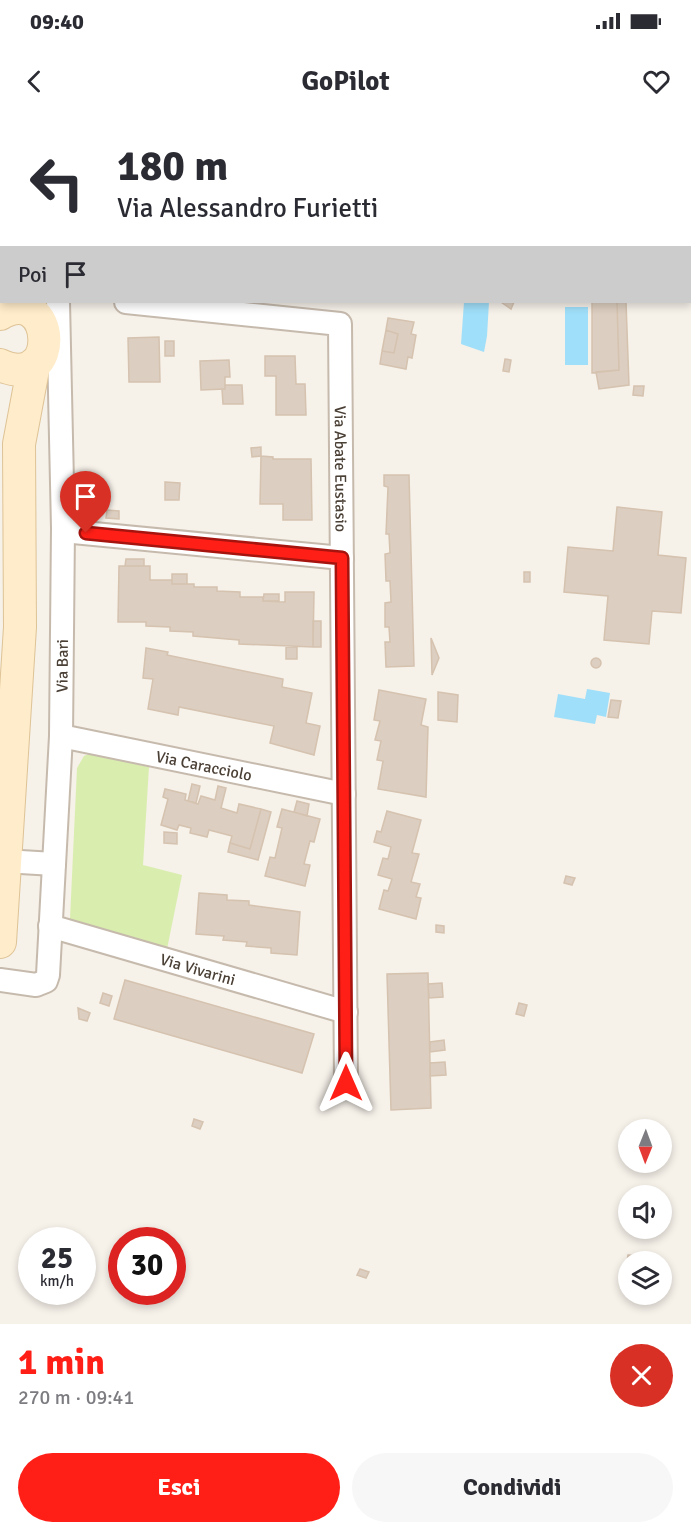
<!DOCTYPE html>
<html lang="it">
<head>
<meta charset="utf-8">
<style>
  :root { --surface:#fff; --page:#f7f7f7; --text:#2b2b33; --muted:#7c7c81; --accent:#ff1f17 }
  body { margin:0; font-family:Signika,sans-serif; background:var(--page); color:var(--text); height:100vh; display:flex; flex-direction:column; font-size:22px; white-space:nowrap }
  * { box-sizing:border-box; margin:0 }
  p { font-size:20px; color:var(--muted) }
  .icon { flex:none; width:33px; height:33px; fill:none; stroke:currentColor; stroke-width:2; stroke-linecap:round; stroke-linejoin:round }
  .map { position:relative; height:1204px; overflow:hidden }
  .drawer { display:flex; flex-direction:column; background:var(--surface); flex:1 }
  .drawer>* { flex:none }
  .hud { position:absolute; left:0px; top:0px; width:692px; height:183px; box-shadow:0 3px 9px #0003; background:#fff; color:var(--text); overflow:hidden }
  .needle { width:39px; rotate:181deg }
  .controls { position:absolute; left:618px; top:999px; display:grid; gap:12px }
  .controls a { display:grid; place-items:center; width:54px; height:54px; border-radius:50%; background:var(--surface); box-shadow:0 3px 9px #0003; font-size:30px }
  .speed { position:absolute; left:18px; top:1107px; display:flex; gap:12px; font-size:30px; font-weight:700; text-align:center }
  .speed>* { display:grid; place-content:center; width:78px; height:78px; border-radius:50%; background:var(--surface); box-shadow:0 3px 9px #0003; line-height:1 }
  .speed small { font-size:15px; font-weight:400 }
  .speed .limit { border:9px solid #d22; background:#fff; color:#111 }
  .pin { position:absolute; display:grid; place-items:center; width:51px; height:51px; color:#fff; margin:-62px -26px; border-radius:50% 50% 50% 0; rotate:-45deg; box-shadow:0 0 6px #0007 }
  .pin .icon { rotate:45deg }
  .me { position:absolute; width:66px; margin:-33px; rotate:0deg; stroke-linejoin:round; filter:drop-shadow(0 0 4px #0008) }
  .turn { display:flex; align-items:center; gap:21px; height:126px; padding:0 18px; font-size:27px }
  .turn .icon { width:78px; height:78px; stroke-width:2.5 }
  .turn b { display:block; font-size:42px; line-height:51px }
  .then { display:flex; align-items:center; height:57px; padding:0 18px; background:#0003; gap:12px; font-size:22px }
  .round { display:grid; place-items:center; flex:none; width:63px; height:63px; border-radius:32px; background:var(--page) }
  .summary { display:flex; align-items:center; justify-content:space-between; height:102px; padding:0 18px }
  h1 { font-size:36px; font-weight:800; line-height:45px; color:var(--accent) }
  .primary-button { display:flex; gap:12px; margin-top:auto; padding:12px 18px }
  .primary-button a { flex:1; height:69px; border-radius:36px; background:var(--accent); color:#fff; font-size:24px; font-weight:800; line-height:69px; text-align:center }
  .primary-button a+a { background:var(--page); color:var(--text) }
  .status { display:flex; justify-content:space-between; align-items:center; height:42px; padding:0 30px; background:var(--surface); direction:ltr }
  .status svg { height:16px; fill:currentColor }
  header { display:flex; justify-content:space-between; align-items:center; height:78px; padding:0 18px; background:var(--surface); font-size:27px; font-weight:800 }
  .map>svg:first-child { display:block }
  .green { fill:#d9eeae }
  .water { fill:#a0dff9 }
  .building { fill:#dccec0; stroke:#d5c2af; stroke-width:1.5 }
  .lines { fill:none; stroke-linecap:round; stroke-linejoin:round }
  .street-casing { stroke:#c6baad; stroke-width:26 }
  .secondary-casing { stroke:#dec396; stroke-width:34 }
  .street { stroke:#fff; stroke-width:22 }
  .secondary { stroke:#ffecca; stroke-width:32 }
  .route-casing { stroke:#a6140f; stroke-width:15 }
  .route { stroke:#ff1f17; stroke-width:10 }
  .labels { text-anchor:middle; stroke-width:6; stroke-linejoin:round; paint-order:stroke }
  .street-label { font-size:16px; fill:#4b4036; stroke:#fff }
</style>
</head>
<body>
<div class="status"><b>09:40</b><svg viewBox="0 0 49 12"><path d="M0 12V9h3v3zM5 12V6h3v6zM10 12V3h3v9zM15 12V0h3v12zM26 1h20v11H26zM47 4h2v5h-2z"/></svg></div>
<header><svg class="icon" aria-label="back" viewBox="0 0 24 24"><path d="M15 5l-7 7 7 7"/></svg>GoPilot<svg class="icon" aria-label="heart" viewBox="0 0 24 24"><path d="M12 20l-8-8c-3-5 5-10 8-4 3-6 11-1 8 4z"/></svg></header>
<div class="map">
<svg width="691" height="1204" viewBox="0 0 691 1204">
  <rect width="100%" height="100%" fill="#f6f1e9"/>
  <path class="green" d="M89,634L149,647L143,745L182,755L167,829L74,802L70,799L77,648L84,636Z"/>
  <path class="water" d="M464,182H489L487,216L484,232L461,224Z
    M588,187V245H565V187Z
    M587,569L610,573L606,597L597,595L595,604L554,597L558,574L585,579Z"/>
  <path class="building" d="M501,182H514L511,189Z
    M592,182H617L619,250L592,253Z
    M617,182H626L629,265L599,269L596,252L619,250Z
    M388,198L414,202L411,214L416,215L412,238L408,237L406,249L380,244L382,231L394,233L398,214L386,210Z
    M386,210L398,214L394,233L382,231Z
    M159,217L160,262H129L128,218Z
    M165,221H174V236H165Z
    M265,236H295L296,264H305L306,295H276V256H265Z
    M505,239L511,240L509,252L503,251Z
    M229,240L230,257H225V269L201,270L200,241Z
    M225,265H242L243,284H223L222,269H225Z
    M634,266H644L643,276L633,275Z
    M261,327V336L252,337L251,328Z
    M261,336L273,337V339H311L312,400H283V384H260Z
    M384,355H409L414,546L386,547L385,522H390L389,507H385V483L391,482L390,461H386L385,434L390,433L389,414H386L388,367L384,366Z
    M165,362L180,363L179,380H165Z
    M617,387L662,392L658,435L686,438L681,493L652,491L649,524L604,520L608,476L564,472L568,427L613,431Z
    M107,390L119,391V399L106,398Z
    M126,439H144V446H125Z
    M119,446H150V460H172V464H194V467H217V471L240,472V477H263V481L285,482V472H314L313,527L239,524V520L193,516V512L170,511V507L146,506V502H118Z
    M524,452H530V462H524Z
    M172,454H187V464H172Z
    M264,474H279V481H263Z
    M313,501H321V527H313Z
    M431,518L439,538L432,555Z
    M286,527H297V539H286Z
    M146,528L168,532L167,535L283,559L282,567L312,573L306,603L320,606L314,635L270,623L274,606L179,587L178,595L148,589L153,559L143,558Z
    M591 543a5 5 0 1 1 10 0a5 5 0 1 1-10 0Z
    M379,570L426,579L421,605L428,607L426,677L378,669L383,641L377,640L381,621L375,620L380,601L374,600Z
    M438,572L458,575L457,602L438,600Z
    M611,580L621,581L618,598L608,597Z
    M192,664L200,666L196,683L188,681Z
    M218,666L226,668L221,688L237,693L239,684L261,689L250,729L230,723L232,716L209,710L207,717L190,713L191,708L179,705L177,710L161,705L168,679L163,677L165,669L186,674L185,680L198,684L201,676L215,680Z
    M297,681L309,684L307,696L294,692Z
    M261,689L271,692L258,740L228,732L230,723L250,729Z
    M282,689L320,699L314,722L310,721L304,744L310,745L305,766L265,756L270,737L275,738L282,708L277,707Z
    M387,691L421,700L412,733L419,734L411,762L420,764L416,777L421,778L416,799L379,789L384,770L388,771L392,759L378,755L383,738L388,739L391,727L374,722L377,711L381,712Z
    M164,712L177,713V724L164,723Z
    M566,756L575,758L572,765L564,763Z
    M199,773L227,775V780L249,781V785L300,792L297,835L271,833V828L246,826L247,822L223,820L224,816L196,814Z
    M436,805L444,806V813L436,812Z
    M428,853L431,988L391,990L387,854Z
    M125,860L314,914L302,953L114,899Z
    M442,863L443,877L429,878L428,864Z
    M103,873L112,876L109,886L100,883Z
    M519,883L527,885L524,896L516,894Z
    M78,888L90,893L87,901L79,899Z
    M444,920L445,930L430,932V922Z
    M445,942L446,955L430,956V943Z
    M194,999L203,1002L200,1009L192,1006Z
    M628,1135L641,1136L640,1142H628L626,1148Z
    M360,1149L369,1152L366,1158L357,1155Z"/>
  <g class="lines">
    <g class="street-casing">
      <g id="street">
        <path id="s1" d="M126,182L340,204L346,963"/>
        <path d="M63,411L342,438"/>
        <path id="s2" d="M61,616L344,674"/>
        <path d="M4,741L54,744"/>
        <path id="s3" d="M50,806L346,892"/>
        <path id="s4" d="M0,860L36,865L46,861L48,855L61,616L63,408L58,182"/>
      </g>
    </g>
    <g class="secondary-casing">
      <path id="secondary" d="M15,0V2
        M0,194C55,162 63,273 0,245
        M0,822L20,507L19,324L34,244"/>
    </g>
    <use href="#street" class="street"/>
    <use href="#secondary" class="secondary"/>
  </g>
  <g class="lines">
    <g class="route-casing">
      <path id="route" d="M86,413L342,438L346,963"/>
    </g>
    <use href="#route" class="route"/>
  </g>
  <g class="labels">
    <g class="street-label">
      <text dy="6" stroke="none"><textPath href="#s1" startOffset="360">Via Abate Eustasio</textPath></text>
      <text dy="6" stroke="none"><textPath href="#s4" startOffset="363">Via Bari</textPath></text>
      <text dy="6" stroke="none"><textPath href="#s2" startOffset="146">Via Caracciolo</textPath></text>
      <text dy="6" stroke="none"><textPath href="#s3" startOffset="154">Via Vivarini</textPath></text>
    </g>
  </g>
</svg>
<div class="controls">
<a><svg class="needle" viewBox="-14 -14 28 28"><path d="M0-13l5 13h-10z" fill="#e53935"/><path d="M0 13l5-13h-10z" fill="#7c7c81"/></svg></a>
<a><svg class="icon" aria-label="sound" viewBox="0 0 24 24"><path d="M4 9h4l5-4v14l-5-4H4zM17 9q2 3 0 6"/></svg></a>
<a><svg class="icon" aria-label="layers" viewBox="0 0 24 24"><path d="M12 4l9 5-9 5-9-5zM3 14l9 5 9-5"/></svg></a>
</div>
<div class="speed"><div>25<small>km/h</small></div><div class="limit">30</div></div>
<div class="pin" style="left:86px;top:413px;background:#d93025"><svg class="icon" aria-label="arrive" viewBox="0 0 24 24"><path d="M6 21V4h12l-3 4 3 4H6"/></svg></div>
<svg class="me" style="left:346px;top:963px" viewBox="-20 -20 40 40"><path d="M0-17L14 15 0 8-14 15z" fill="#ff1f17" stroke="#fff" stroke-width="4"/></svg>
<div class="hud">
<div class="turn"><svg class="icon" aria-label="left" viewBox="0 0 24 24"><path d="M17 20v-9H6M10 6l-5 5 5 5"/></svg><div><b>180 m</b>Via Alessandro Furietti</div></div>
<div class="then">Poi<svg class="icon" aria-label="arrive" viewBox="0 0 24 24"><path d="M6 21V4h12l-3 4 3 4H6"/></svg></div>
</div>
</div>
<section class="drawer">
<div class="summary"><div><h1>1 min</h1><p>270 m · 09:41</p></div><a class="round" style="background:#d93025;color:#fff"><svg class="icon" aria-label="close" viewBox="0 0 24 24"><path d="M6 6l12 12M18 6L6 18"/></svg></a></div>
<div class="primary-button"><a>Esci</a><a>Condividi</a></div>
</section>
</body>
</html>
